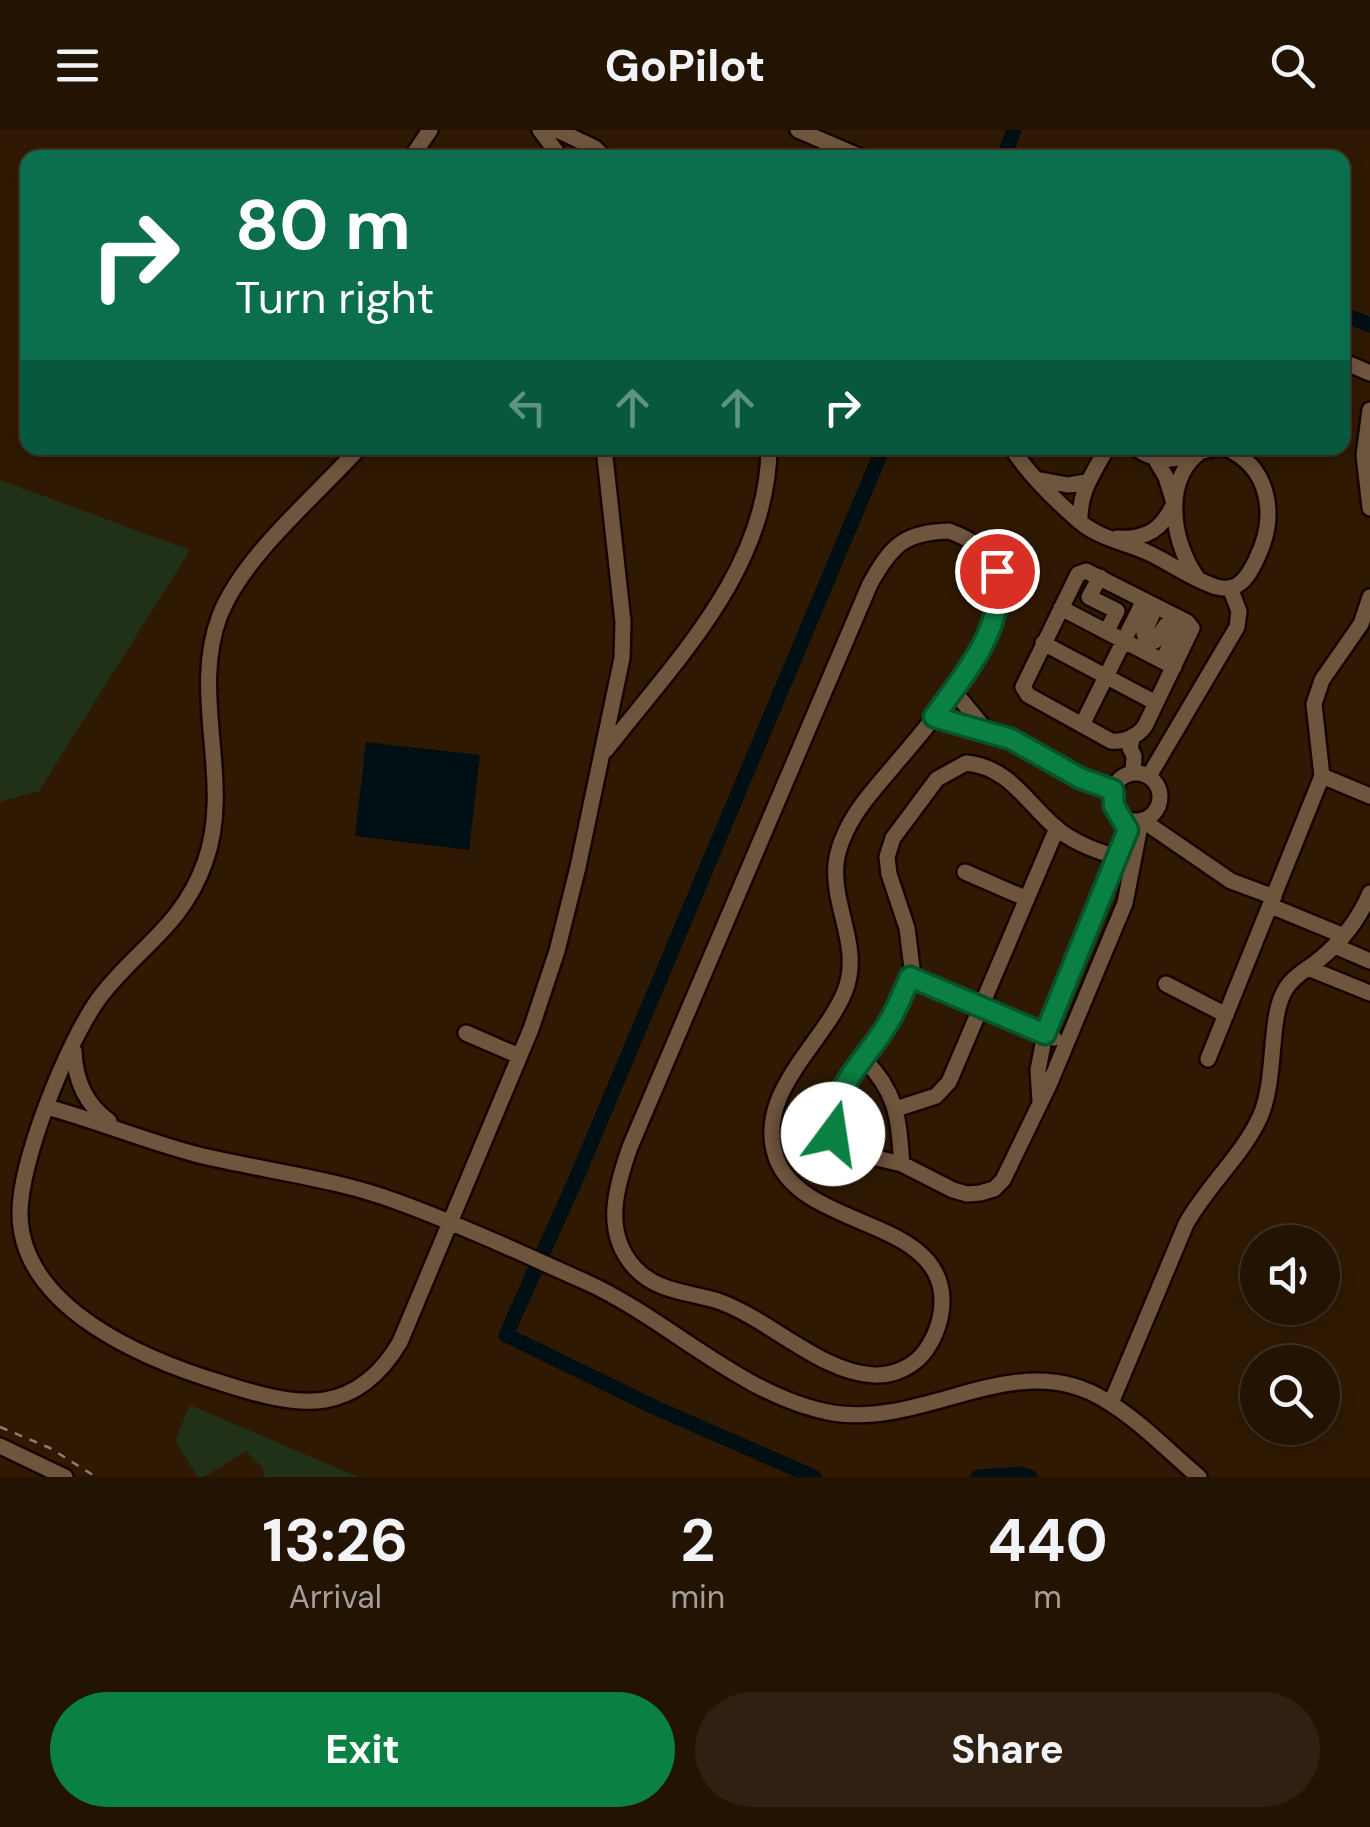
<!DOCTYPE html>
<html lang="en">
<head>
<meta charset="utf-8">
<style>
  :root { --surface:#231302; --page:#2f2011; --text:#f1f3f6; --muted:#a39e99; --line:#403224; --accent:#0b8043 }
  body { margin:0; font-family:"DM Sans",sans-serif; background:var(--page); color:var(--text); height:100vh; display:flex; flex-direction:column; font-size:38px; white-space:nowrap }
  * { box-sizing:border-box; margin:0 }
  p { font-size:32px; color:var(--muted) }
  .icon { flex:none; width:55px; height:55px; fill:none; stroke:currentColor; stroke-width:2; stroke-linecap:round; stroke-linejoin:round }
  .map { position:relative; height:1347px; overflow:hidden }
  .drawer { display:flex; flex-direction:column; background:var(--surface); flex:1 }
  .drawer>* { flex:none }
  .hud { position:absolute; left:20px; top:20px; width:1330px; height:305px; border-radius:20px; box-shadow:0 5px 15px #0003,0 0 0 2px var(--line); background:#0b6e4f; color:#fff; overflow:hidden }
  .tools { position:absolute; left:1240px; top:1095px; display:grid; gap:20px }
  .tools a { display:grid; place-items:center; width:100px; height:100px; border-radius:50%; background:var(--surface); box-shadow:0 5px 15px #0003,0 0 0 2px var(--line); font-size:50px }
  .pin { position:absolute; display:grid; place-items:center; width:85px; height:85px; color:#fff; margin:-42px; border:5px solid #fff; border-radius:50%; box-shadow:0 2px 10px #0007 }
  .me { position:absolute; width:110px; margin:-55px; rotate:14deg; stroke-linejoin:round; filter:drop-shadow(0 0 8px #0008) }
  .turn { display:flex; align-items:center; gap:35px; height:210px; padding:0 50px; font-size:45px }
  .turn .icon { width:130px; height:130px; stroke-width:2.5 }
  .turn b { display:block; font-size:70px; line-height:85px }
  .lanes { display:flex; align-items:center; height:95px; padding:0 50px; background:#0003; justify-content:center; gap:50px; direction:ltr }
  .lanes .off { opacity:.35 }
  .eta { display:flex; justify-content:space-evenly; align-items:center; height:170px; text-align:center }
  .eta b { font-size:60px; font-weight:700; line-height:70px }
  .primary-button { display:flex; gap:20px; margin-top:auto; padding:20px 50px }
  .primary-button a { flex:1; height:115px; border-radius:60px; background:var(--accent); color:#fff; font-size:40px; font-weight:700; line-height:115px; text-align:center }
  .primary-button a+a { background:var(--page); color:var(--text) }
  header { display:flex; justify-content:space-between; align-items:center; height:130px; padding:0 50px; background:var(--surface); font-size:45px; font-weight:700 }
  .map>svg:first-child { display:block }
  .green { fill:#213117 }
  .water { fill:#000f13 }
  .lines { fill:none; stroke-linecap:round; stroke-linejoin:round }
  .canal { stroke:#000f13; stroke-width:15 }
  .minor-casing { stroke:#160400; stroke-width:20 }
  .path { stroke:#907d6b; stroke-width:2.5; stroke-dasharray:8 8; stroke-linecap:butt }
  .minor { stroke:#6e553d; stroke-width:15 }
  .route-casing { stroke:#07532c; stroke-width:25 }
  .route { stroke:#0b8043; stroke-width:18 }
</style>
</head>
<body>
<header><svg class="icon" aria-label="menu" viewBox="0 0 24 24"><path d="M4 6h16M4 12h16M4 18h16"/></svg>GoPilot<svg class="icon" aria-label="search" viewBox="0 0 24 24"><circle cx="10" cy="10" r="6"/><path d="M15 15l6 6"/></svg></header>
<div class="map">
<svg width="1370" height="1347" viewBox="0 0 1370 1347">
  <rect width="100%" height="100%" fill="#2f1903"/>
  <path class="green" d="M0,350L190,420L39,661L0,672Z
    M190,1275L358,1347H265L263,1338L246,1321L204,1347H198L175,1311Z"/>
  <path class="water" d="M366,612L480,625L469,720L355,706Z"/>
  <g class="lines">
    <path class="canal" d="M1004,28L1014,0
      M1342,184L1370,195
      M814,1347L656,1278L506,1205L576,1049L883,318
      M978,1347L1021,1344L1030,1347"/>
    <g class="minor-casing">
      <path id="minor" d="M540,0L561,28
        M557,0L595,18L605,28
        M798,0L863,28
        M411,28L430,0
        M1342,231L1370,243
        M1370,280L1364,325L1370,378
        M359,318C316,366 244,425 220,485C189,565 234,652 205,732C182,797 138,817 100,867C68,910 19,1032 20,1085C22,1179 146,1230 222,1253C253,1263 292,1275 325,1270C360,1264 383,1241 400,1212L531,899L557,821L578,737L622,528L623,492L604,318
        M1012,318C1028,344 1056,371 1079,391C1100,409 1125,412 1149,423C1170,433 1189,447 1211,455C1217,458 1226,459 1233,457C1245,453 1252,439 1257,428C1277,387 1271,338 1226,318
        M1135,318C1171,341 1181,323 1217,318
        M1041,350L1068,355L1086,352
        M1080,392C1079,361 1093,344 1107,318
        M949,401C1083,448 906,615 864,672C851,689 838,713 836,734C832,778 862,817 845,861C824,914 752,965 777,1030C805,1099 941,1088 942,1170C942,1189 937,1204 926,1220C915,1236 894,1246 874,1245C821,1243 768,1188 718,1171C689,1162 657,1162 635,1138C602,1102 616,1057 630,1017L870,454C891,416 904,402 949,401Z
        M1117,408C1146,410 1163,399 1174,373L1166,347L1156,330
        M1086,441L1187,492L1192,498L1145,596C1138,606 1123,613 1111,611L1028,565L1023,557L1078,444Z
        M1196,446C1171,410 1162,347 1203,320
        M1100,447L1089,467L1117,481L1107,501
        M1156,476L1144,503L1146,510L1155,511L1166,495L1171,494L1176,500L1163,531
        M1061,478L1174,537
        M1043,513L1156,573
        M953,560L986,600
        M934,587L1011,609L1080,648L1113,660
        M1082,595L1144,470
        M606,620C676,530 768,439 769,318
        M1112 667a24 24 0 1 1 48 0a24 24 0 1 1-48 0Z
        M1133,643L1134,626L1130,618L1133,606
        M1149,646L1237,497L1239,481L1230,458
        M1322,646L1370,666
        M1142,690L1231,751L1274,767
        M1132,732C1107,724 1081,717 1060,701C1028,676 1011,637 966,633L937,649L893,708L887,727L889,744L907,798L912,838L889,893L846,953L831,992L833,1004L843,1016L860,1024L902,1034L953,1060L967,1064L980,1063L994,1059L1003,1050L1049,955L1125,773L1141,691
        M965,742L1027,769
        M1271,776L1344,806
        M1335,816L1370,831
        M1308,838L1370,863
        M910,847L1054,908
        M1166,854L1226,885
        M466,903L519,926
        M74,921C75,949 85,974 109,991
        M864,929C898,964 898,988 902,1034
        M1208,929L1322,646L1314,574L1322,550L1361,494L1370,467
        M1040,971L1038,940L1045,904L1128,700L1120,685
        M47,977C98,991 148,1012 199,1025C265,1041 334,1048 398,1072C462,1095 525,1125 586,1152C668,1189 744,1268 833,1283C927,1298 1017,1215 1105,1270C1139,1290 1168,1321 1199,1347
        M896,979L936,966L949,952L1057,698
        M1111,1273L1186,1094C1207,1056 1242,1026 1260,987C1277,949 1268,889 1285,860C1293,846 1308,839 1320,829C1342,811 1359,789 1370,763
        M0,1316L65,1347"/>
    </g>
    <path class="path" d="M0,1297L50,1318L96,1347"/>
    <use href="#minor" class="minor"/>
  </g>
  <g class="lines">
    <g class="route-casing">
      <path id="route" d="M833,1004C826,964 866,929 885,898C896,882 902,865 910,847L1045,904L1128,700L1114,676L1113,660L1080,648L1011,609L934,587C964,544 1007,497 997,441"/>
    </g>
    <use href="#route" class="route"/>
  </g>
</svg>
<div class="tools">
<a><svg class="icon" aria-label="sound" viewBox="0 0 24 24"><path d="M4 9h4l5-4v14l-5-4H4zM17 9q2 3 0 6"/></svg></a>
<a><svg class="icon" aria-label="search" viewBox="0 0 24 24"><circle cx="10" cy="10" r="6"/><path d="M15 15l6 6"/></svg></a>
</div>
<div class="pin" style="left:997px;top:441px;background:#d93025"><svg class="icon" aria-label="arrive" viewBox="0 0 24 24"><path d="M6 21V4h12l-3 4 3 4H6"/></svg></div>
<svg class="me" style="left:833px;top:1004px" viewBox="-20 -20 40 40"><circle r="19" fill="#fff"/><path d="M0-13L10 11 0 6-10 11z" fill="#0b8043"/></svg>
<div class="hud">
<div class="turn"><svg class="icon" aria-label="right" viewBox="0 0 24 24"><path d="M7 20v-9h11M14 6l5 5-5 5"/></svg><div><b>80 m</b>Turn right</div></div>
<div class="lanes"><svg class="icon off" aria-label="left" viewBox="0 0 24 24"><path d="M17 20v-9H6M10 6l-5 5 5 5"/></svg><svg class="icon off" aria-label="ahead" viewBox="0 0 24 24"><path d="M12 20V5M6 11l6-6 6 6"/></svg><svg class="icon off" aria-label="ahead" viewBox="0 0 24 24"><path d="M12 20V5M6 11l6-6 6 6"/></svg><svg class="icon" aria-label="right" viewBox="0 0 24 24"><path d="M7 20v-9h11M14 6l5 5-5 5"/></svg></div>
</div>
</div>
<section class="drawer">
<div class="eta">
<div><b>13:26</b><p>Arrival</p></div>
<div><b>2</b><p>min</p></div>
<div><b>440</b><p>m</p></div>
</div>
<div class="primary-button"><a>Exit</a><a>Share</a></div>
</section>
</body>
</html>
